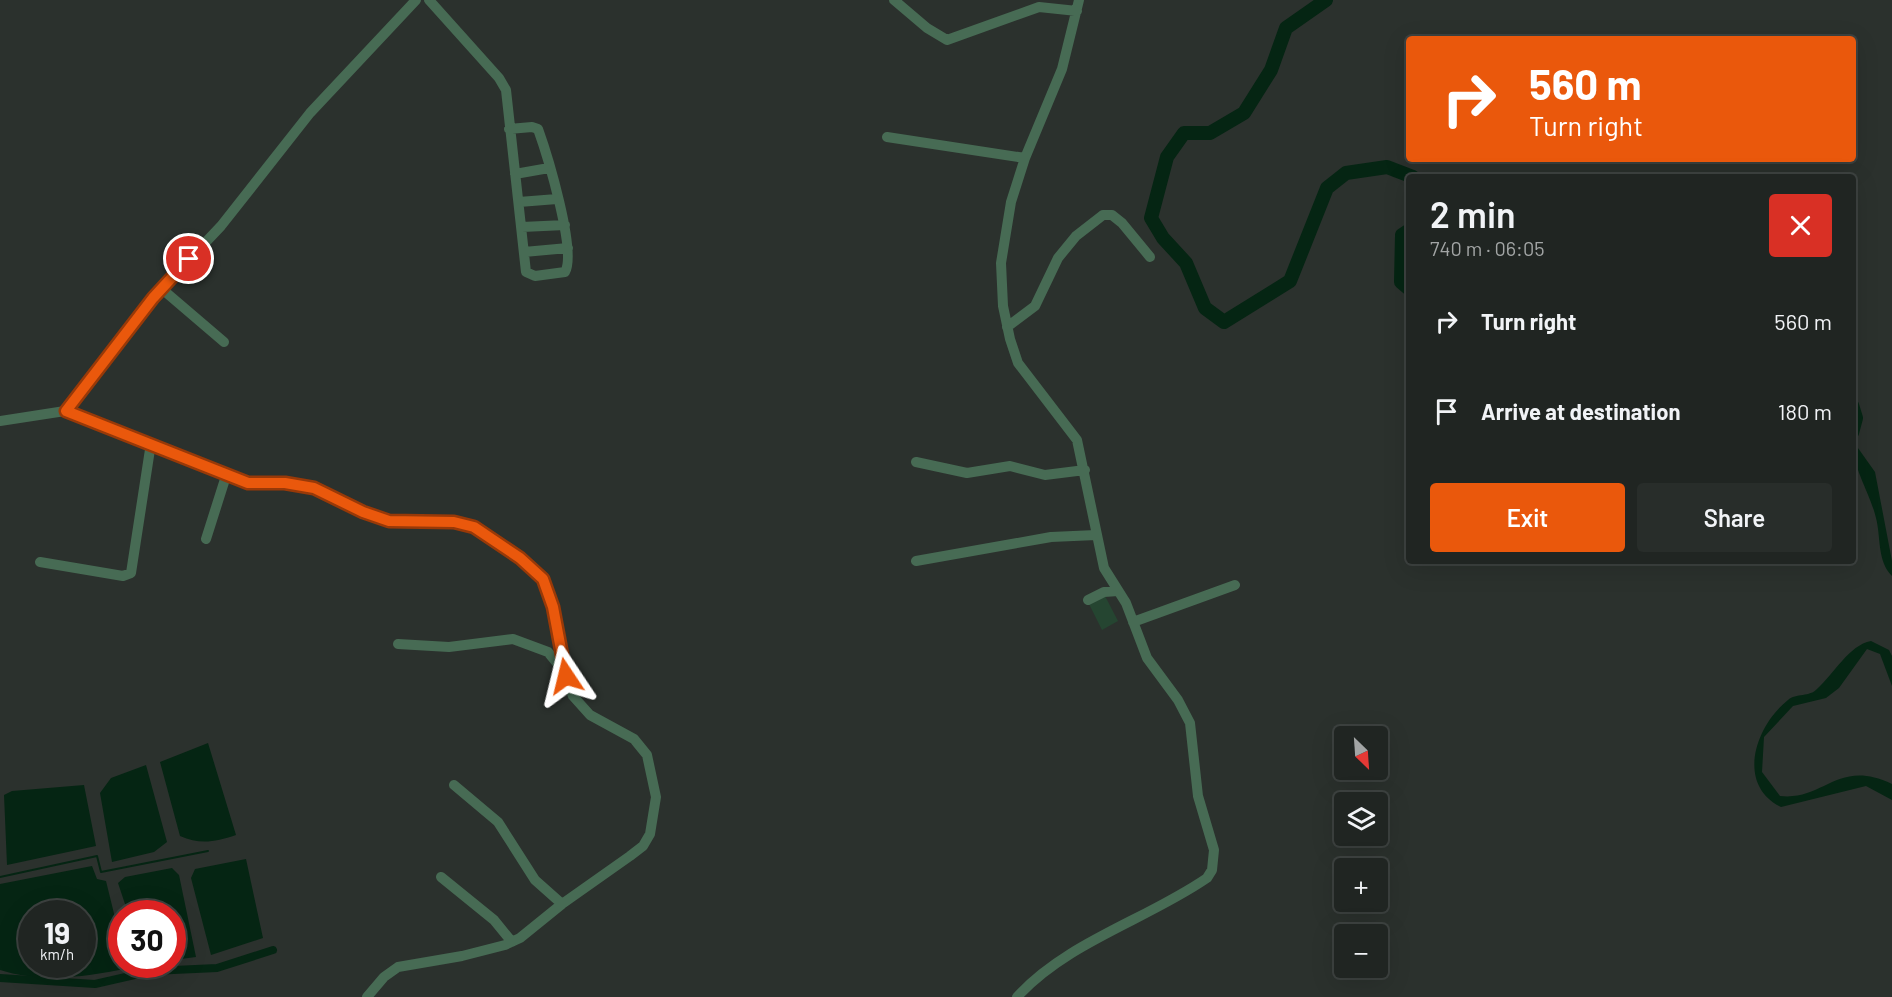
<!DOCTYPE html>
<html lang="en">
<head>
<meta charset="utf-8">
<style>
  :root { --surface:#202522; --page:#282d2a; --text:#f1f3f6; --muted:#a2a5a5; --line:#3d4240; --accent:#ea580c }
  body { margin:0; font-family:Barlow,sans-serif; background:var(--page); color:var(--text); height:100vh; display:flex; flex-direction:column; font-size:22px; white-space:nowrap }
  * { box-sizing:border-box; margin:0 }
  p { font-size:20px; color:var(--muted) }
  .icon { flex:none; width:33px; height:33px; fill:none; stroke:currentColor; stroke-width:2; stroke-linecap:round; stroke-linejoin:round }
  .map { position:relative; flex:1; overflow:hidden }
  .drawer { position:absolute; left:1406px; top:174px; width:450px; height:390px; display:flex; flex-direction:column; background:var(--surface); border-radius:6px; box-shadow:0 6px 24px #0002,0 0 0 2px var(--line) }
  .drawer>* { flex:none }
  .top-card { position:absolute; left:1406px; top:36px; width:450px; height:126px; border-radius:6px; box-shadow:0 6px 24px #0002,0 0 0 2px var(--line); background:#ea580c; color:#fff; overflow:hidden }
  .needle { width:39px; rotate:155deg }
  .controls { position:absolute; left:1334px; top:726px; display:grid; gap:12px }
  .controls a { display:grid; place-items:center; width:54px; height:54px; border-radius:6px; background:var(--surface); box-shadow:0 6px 24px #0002,0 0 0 2px var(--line); font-size:30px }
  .speed { position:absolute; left:18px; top:900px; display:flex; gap:12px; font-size:30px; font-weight:700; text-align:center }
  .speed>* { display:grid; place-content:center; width:78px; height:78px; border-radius:50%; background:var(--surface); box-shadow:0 6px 24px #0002,0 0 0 2px var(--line); line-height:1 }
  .speed small { font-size:15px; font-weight:400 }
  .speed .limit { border:9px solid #d22; background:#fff; color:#111 }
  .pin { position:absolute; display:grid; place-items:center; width:51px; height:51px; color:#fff; margin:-26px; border:3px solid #fff; border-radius:50%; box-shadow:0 2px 6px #0007 }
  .me { position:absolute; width:66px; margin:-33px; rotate:350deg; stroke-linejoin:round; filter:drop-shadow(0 0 4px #0008) }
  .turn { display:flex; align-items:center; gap:21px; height:126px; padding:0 24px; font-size:27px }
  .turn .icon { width:78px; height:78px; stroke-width:2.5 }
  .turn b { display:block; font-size:42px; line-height:51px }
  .round { display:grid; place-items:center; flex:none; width:63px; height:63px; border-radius:6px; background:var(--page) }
  .head { display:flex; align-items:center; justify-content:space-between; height:102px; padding:0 24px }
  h1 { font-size:36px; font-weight:600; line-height:45px }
  .primary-button { display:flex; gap:12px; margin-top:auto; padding:12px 24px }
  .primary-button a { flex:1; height:69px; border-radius:6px; background:var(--accent); color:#fff; font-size:24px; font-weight:600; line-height:69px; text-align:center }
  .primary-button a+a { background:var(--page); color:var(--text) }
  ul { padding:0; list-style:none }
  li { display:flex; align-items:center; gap:18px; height:90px; padding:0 24px }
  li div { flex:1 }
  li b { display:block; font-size:22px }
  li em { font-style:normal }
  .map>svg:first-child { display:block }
  .green { fill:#254531 }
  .water { fill:#052513; fill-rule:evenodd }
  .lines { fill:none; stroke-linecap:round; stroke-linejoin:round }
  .stream { stroke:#052513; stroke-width:2 }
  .canal { stroke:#052513; stroke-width:8 }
  .river { stroke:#052513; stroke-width:14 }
  .minor { stroke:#476b54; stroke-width:10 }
  .route-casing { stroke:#983908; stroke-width:15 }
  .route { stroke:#ea580c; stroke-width:10 }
</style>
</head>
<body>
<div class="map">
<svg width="1892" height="997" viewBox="0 0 1892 997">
  <rect width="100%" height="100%" fill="#2b312d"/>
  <path class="green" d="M1104,594L1118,621L1102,630L1088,602Z"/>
  <path class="water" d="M1853,441L1875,472L1892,561V576C1877,561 1881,537 1876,518C1870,492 1852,468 1853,441Z
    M1871,641L1889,650L1892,656V686L1880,654L1867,649L1839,688L1826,698L1793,706L1764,737L1762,772L1780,796C1825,801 1837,758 1892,784V800L1866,786L1781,807C1735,784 1756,725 1788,700C1796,693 1810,697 1817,689C1834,674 1849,645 1871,641Z
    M208,743L236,835C215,842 200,845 180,836L160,762Z
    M146,765L167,842L154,852L112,862L100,793L111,778Z
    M84,785L96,846L7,865L4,795L12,791Z
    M246,859L263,938L211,955L191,878L195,869Z
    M92,866L97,879L106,881L121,942L122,964L127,965L128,968C88,977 40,983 0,970V884ZM32,914H82V964H32Z
    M172,868L179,875L196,957L173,960L172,914L128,913L118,883L125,877Z"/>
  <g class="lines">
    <path class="stream" d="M0,877L97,856L101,872L208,851"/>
    <path class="canal" d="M0,978L95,984L152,971L217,968L273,950"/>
    <path class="river" d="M1326,0L1286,28L1271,70L1244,113L1210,133H1184L1167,157L1151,218L1163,238L1186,263L1205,308L1224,322L1290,281L1327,188L1346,173L1387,167L1413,177
      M1408,231L1402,235L1401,282L1408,288
      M1852,405L1856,418L1852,433"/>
    <path class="minor" d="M429,0L499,78L506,90L526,272L535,276L565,272C577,252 547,154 538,129L532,127L509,129
      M894,0L927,28L947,40L1039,7L1077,11
      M887,137L1025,158
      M515,174L549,168
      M519,202L557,199
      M522,227L565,225
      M524,252L568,248
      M162,289L224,342
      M1007,327L1035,306L1058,258L1076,236L1103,215H1112L1122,223L1150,257
      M65,411L153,298L221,226L310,113L416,0
      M0,421L65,411L248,483H285L314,488L363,512L389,521H437L466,524L520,558L543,579L549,591L566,676L573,696L590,715L634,739L647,755L656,797L650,834L643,846L630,856L562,904L520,938L505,945L462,956L398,967L384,977L367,997
      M916,462L967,473L1010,466L1045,475L1085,470
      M206,539L226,476
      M916,561L1051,537L1096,535
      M40,562L123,576L131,573L151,443
      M1088,600L1104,592L1118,591
      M1133,622L1235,585
      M398,644L449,647L513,639L548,652L557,663L564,666
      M454,785L498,822L535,880L562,904
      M441,877L494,920L512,942
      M1017,997C1067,942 1146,920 1207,878L1212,870L1214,850L1198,796L1190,723L1178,700L1147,658L1126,603L1104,568L1077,440L1018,363L1010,339L1003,306L1001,263L1011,202L1025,158L1062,69L1079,0"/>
  </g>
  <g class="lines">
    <g class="route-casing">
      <path id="route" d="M189,259L153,298L66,411L248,483H285L314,488L363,512L389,521L454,522L474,527L520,558L543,579L553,607L566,676"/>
    </g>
    <use href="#route" class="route"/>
  </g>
</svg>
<div class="controls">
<a><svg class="needle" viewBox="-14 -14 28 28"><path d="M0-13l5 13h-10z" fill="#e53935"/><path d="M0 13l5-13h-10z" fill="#a2a5a5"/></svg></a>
<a><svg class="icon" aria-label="layers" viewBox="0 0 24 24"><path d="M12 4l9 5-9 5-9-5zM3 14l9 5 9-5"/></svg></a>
<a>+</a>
<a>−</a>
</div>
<div class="speed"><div>19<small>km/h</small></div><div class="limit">30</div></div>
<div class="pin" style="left:189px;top:259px;background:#d93025"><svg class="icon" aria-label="arrive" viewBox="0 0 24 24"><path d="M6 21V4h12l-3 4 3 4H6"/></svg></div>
<svg class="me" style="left:566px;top:676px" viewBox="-20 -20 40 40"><path d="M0-17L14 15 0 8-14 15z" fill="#ea580c" stroke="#fff" stroke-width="4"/></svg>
<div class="top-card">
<div class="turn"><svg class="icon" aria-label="right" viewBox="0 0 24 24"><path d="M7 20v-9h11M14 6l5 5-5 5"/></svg><div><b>560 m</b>Turn right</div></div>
</div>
<section class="drawer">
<div class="head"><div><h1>2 min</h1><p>740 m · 06:05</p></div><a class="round" style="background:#d93025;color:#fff"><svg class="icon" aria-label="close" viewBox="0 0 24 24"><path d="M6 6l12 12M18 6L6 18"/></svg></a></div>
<ul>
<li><svg class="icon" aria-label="right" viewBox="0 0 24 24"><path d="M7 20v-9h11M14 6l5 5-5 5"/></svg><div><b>Turn right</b></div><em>560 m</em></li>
<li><svg class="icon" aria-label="arrive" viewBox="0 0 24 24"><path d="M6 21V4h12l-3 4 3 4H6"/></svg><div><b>Arrive at destination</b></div><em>180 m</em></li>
</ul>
<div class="primary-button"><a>Exit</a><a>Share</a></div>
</section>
</div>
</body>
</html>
